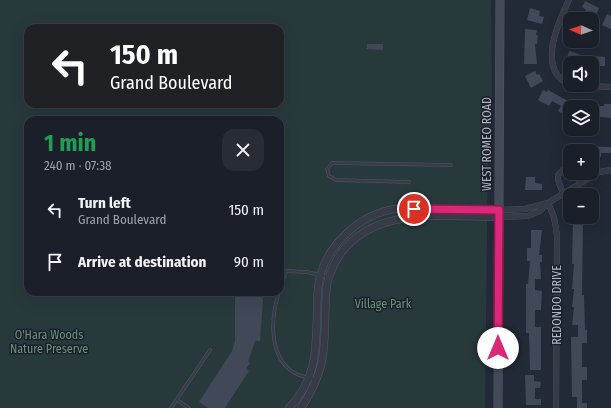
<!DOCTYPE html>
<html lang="en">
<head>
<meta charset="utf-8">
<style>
  :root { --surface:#1a1f29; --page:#272c35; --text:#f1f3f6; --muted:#9fa2a8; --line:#383d46 }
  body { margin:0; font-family:"Fira Sans Condensed",sans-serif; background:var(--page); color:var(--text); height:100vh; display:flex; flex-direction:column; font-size:15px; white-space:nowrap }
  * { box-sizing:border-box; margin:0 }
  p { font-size:13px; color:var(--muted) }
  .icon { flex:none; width:22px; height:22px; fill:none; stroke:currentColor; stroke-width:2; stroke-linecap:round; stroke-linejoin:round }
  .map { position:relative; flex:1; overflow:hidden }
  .side { position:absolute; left:24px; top:116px; width:260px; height:180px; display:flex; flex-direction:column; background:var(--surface); border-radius:12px; box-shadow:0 4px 16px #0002,0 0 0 1px var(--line) }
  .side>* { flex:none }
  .banner { position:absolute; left:24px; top:24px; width:260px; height:84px; border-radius:12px; box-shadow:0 4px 16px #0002,0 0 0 1px var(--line); background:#202124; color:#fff; overflow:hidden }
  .needle { width:26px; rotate:272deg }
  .buttons { position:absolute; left:563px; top:12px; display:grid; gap:8px }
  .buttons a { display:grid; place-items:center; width:36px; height:36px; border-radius:8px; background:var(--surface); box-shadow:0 4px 16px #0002,0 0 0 1px var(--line); font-size:20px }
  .pin { position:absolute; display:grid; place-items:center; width:34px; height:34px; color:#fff; margin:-17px; border:2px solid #fff; border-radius:50%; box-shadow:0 1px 4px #0007 }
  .me { position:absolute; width:44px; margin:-22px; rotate:0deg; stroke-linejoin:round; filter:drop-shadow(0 0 3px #0008) }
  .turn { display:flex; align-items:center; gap:14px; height:84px; padding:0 20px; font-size:18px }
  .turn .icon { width:52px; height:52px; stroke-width:2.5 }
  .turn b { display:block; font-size:28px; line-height:34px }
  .round { display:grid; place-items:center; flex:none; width:42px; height:42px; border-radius:12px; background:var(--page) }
  .summary { display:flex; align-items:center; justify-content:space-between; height:68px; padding:0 20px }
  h1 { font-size:24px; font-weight:700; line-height:30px; color:#1e9e55 }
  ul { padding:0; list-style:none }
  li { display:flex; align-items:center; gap:12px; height:52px; padding:0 20px }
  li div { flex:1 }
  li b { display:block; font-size:15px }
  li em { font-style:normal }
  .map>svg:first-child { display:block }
  .green { fill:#28393c; fill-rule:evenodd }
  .building { fill:#414858 }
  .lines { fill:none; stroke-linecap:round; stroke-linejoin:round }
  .service-casing { stroke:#535865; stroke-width:3.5 }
  .minor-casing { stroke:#535865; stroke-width:6 }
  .tertiary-casing { stroke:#535865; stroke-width:8 }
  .secondary-casing { stroke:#535865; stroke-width:9 }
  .service { stroke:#363b47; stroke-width:2.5 }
  .minor { stroke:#363b47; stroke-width:5.5 }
  .tertiary { stroke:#363b47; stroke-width:7 }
  .secondary { stroke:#444a5a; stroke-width:8 }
  .route-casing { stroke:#8e194d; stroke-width:10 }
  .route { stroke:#db2777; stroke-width:7 }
  .labels { text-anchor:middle; stroke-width:3; stroke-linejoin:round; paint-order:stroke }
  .street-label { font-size:12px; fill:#b0b5c4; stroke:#1b202c }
  .park-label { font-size:12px; fill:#6a9278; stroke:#1b202c }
</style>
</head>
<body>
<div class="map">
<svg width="611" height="408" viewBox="0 0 611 408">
  <rect width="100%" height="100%" fill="#222937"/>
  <path class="green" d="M0,0H491L492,108L488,150L485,408H0ZM28,28H280V104H28ZM28,120H280V292H28Z"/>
  <path class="building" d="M585,1L599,8L594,19L584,14L586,10L582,7Z
    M530,8L540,11L539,16L544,17L542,24L527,20Z
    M607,14L611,16V29L602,25Z
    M525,29L537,30L536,35H538L537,44H535L537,64H524Z
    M367,44H383V50L367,49Z
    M569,51L581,55L579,63L566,61Z
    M592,56L605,57V66H599V72H592Z
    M535,71L537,75L539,74L543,81L531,88L525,76Z
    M543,90L547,92L548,90L579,107H570V118L558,111L561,106L552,101L549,106L538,100Z
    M585,102H594V106H604V104H611V118L592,116V107H585Z
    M571,143H583V146L611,147V153H601V157H592V151H570Z
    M526,177H535V183L542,184V190H525Z
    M573,222H583L582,295H584L585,330H587V343H582V367H587V380H582V403H587V408H577V397H572L571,337H578V325H572L574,307H572L574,289H572L574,264H572Z
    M531,230H542L539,255H542V262H540L541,279H535V290L542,291L541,310H535V327H541V370H530L529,333H526V284H528L530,261H527V248H531Z
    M235,292H261L263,300L260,341H255L248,362L250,363L246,369L249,371L225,408H208L199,402L232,351L235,341Z
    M525,375H534V381L541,382L540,388H535V399H541V405H526Z"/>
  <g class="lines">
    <g class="service-casing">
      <path id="service" d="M409,182L336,180L329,176L327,169L332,163L451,165
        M280,289L286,271L307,272L328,277
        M279,292C271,316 268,356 293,372C299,376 309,378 316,380
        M177,400L189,408
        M171,408L210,350"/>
    </g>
    <g class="minor-casing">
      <path id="minor" d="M569,0C558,23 536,70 570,85
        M570,85L611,87
        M573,173L581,183
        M563,194L558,180V175L564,169L570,170
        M548,203L554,217L557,235L556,408
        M499,210L525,209L548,203
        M499,217L528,216L540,211L548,203L599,172L611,170"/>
    </g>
    <g class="tertiary-casing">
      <path id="tertiary" d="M289,408C317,379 316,350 317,312C317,300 317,288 320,276C329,243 361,214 395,209C406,207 418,209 429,209C452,209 475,209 499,210
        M301,408C330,364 323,344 326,295C326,280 332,266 341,253C377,205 446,217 499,217"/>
    </g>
    <g class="secondary-casing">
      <path id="secondary" d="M498,408L500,0"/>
    </g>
    <use href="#service" class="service"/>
    <use href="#minor" class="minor"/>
    <use href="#tertiary" class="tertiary"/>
    <use href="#secondary" class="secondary"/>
  </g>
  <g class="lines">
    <g class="route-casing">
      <path id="route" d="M414,209L499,210L498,348"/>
    </g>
    <use href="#route" class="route"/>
  </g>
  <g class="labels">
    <g class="street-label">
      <text transform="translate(487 144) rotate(-90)" y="4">WEST ROMEO ROAD</text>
      <text transform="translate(557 305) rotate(-90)" y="4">REDONDO DRIVE</text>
    </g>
    <g class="park-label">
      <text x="383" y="308">Village Park</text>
      <text x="49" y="339">O'Hara Woods<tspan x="49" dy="14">Nature Preserve</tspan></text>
    </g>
  </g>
</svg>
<div class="buttons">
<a><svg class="needle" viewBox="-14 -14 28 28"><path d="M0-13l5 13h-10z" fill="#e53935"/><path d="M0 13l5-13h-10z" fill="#9fa2a8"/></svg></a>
<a><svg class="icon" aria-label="sound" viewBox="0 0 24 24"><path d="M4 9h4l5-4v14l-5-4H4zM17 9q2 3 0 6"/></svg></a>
<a><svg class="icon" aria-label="layers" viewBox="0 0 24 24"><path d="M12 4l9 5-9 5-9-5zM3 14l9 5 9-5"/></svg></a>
<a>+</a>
<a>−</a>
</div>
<div class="pin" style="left:414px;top:209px;background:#d93025"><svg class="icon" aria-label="arrive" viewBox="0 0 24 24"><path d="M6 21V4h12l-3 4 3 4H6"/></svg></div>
<svg class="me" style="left:498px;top:348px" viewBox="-20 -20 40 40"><circle r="19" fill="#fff"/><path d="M0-13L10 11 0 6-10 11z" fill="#db2777"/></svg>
<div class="banner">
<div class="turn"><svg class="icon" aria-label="left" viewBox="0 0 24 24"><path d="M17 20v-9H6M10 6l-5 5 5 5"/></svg><div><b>150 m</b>Grand Boulevard</div></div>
</div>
<section class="side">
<div class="summary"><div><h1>1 min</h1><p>240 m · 07:38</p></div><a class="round"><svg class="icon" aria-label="close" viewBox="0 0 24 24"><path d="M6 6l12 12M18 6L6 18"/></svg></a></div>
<ul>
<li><svg class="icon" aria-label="left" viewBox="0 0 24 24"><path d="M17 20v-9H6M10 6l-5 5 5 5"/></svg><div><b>Turn left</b><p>Grand Boulevard</p></div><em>150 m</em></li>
<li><svg class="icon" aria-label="arrive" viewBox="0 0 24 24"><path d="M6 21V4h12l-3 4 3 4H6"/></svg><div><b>Arrive at destination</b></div><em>90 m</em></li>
</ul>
</section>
</div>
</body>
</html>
